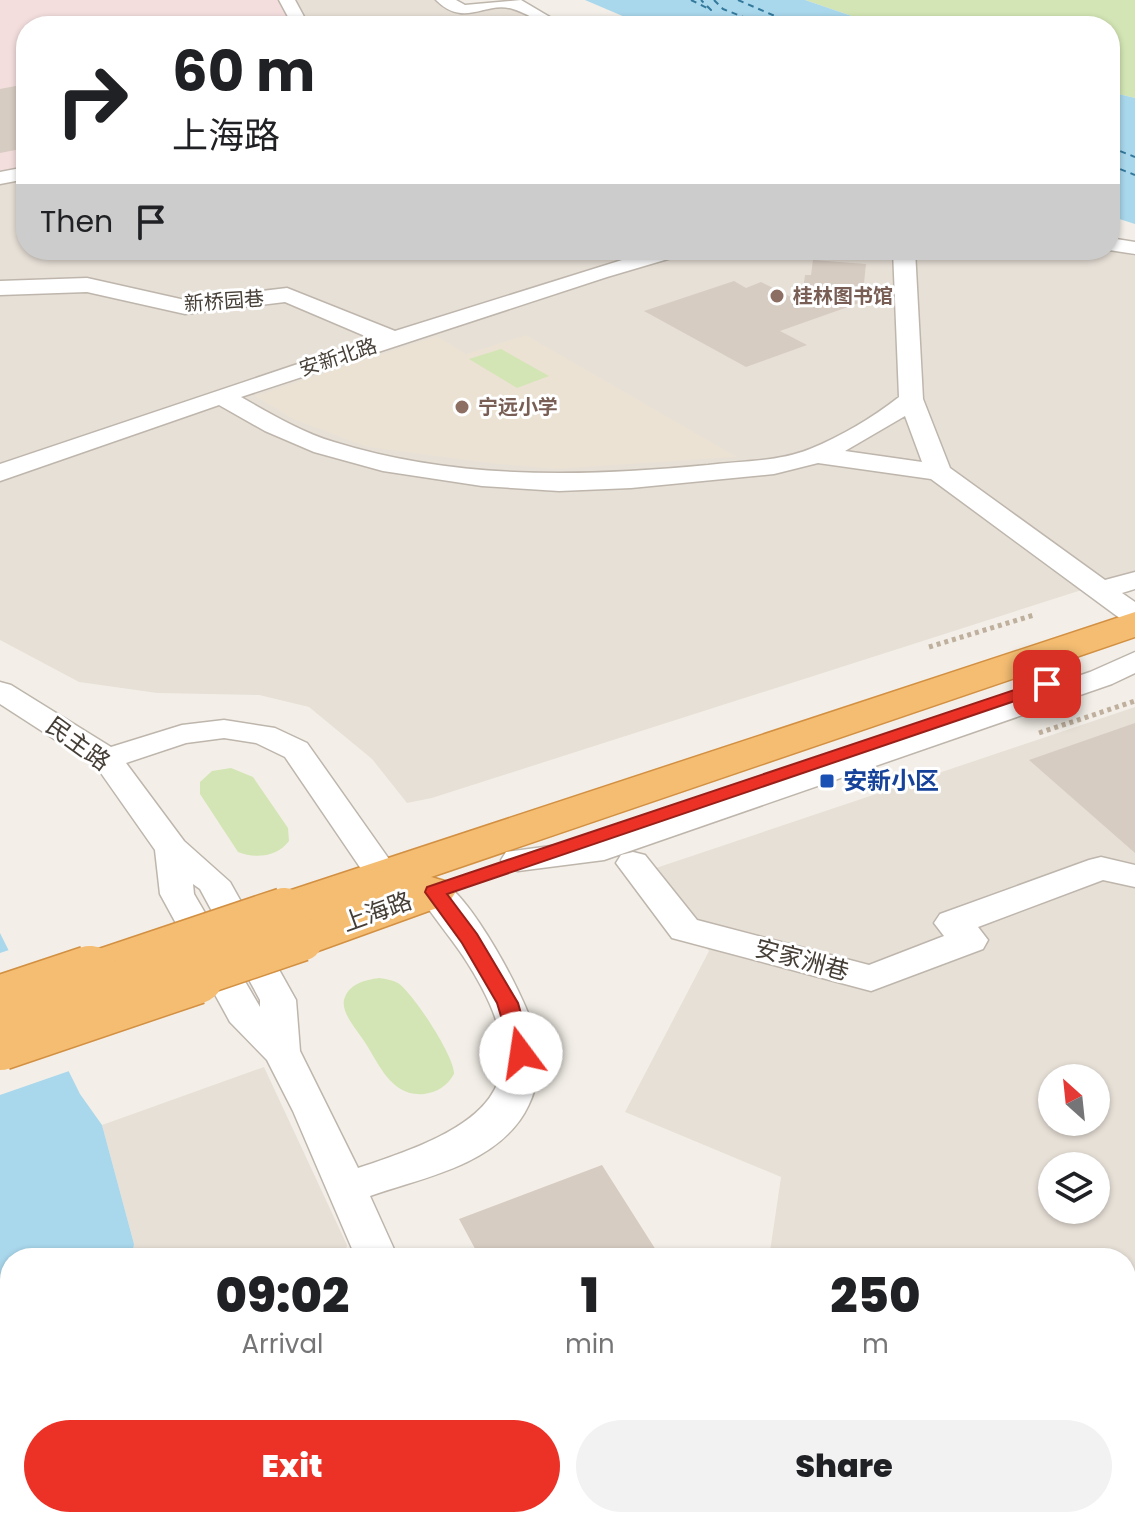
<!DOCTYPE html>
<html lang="en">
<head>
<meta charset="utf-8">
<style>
  :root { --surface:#fff; --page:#f2f2f2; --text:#202124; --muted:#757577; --accent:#ec3227 }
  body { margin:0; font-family:Poppins,"Noto Sans SC",sans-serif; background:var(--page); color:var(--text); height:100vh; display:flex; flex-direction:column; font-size:30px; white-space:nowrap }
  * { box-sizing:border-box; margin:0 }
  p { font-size:26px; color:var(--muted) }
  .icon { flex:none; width:44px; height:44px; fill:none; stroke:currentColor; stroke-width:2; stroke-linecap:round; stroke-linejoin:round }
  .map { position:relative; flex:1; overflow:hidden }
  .panel { position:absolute; left:0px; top:1248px; width:1136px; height:280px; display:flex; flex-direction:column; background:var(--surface); border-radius:32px 32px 0 0; box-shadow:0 2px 6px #0004 }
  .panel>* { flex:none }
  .hud { position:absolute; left:16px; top:16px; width:1104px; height:244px; border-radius:32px; box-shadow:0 2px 6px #0004; background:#fff; color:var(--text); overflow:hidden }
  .needle { width:52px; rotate:333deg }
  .fabs { position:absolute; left:1038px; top:1064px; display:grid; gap:16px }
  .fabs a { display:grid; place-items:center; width:72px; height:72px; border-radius:50%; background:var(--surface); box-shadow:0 2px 6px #0004; font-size:40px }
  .pin { position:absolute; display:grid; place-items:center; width:68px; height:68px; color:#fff; margin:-34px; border-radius:16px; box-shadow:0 4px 12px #0006 }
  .me { position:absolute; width:88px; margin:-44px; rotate:346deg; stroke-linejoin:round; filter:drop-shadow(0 0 6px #0008) }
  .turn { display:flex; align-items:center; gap:28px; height:168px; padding:0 24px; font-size:36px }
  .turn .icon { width:104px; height:104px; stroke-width:2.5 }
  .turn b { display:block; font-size:56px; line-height:68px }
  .then { display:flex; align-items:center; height:76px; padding:0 24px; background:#0003; gap:16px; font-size:30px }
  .eta { display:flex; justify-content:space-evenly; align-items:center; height:136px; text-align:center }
  .eta b { font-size:48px; font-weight:800; line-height:56px }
  .button { display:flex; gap:16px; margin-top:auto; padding:16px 24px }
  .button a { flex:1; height:92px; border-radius:48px; background:var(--accent); color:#fff; font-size:32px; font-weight:800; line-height:92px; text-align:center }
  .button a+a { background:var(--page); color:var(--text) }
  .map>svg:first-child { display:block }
  .residential { fill:#e7e0d7; fill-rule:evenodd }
  .education { fill:#ebe2d3 }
  .medical { fill:#f3dedd }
  .green { fill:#d3e5b4 }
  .water { fill:#a9d7ec }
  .pier { fill:#f3efe8 }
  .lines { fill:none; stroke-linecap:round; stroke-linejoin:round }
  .ferry { stroke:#33799c; stroke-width:2; stroke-dasharray:6 5; stroke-linecap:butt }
  .building { fill:#d7ccc2 }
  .minor-casing { stroke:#beb6ac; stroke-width:3 }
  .highway-casing { stroke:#d39042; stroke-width:3 }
  .path { stroke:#bfb09e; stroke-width:5; stroke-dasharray:4 4; stroke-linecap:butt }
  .minor { fill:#fff; fill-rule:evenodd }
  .highway { fill:#f4bd72; fill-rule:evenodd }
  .highway-bridge-far1-casing { stroke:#d39042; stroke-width:47; stroke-linecap:butt }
  .highway-bridge-casing { stroke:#d39042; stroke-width:61; stroke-linecap:butt }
  .highway-bridge-far1 { stroke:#f4bd72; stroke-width:44 }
  .highway-bridge { stroke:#f4bd72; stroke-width:58 }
  .route { fill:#ec3227; stroke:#992019; stroke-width:2 }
  .education-dot { fill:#8d6e63; stroke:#fff; stroke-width:3 }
  .transit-dot { fill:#1a4fb4; stroke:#fff; stroke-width:3 }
  .labels { text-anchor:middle; stroke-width:6; stroke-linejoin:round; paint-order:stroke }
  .far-education-label { font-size:20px; font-weight:bold; fill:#785e54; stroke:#fff; text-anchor:start }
  .far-street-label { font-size:20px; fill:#463f37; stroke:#fff }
  .street-label { font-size:24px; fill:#463f37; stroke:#fff }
  .transit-label { font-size:24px; font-weight:bold; fill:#164399; stroke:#fff; text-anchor:start }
</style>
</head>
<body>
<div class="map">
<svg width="1135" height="1528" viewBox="0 0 1135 1528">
  <rect width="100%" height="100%" fill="#f3efe8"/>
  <path class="residential" d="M0,0H452L466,6L501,1L547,26H26V250H1110L1135,256V573L432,798L407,803L372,759L309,707L259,695L157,693L79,682L0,640Z
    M1135,707V1528H453L475,1518H1126V1258H769L781,1177L625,1112L709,951L641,873ZM1052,1078H1096V1122H1052ZM1052,1166H1096V1210H1052Z
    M264,1067L347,1245L345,1258H132L134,1244L102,1125Z
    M93,1518H316L315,1528H92Z"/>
  <path class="education" d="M526,335L737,457L557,469L489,463L367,447L293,419L255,396L437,336L466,354Z"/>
  <path class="medical" d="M0,0H294L311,26H26V168L0,173Z"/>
  <path class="green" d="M805,0H1135V98L1110,92V26H881Z
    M501,349L549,376L517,388L469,359Z
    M231,768L253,777L288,828L289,841C277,857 256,859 238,852L200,794V782L212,771Z
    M379,978C386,979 392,980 398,983C413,993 455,1057 454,1074C447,1086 438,1092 424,1094C392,1097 380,1066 366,1044C359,1032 341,1014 344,1000C348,984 365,980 379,978Z"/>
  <path class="water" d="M585,0H805L881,26H646Z
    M1110,92L1135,98V224L1110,216Z
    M0,933L80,1094L102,1125L134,1244L132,1258H10V1518H93L92,1528H0Z"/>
  <path class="pier" d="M12,949L72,1070L0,1095V953Z"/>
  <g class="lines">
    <path class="ferry" d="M691,0L711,10L701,0
      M714,0L723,9L766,26
      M738,0L798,26
      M1110,147L1135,157
      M1110,165L1135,175"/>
  </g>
  <path class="building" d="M26,84V148L0,153V89Z
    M813,260L866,264L862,302L780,331L807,345L746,367L644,311L734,281L746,288L761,282L801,302L805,275H811Z
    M1135,723V853L1029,760Z
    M602,1165L661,1258H480L459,1219Z"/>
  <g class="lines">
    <g class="minor-casing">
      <path id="minor" d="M279,0H295L309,26H293Z
        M436,0H456L465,5L521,0L565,26C539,26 535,16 513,9C485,0 465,29 436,0Z
        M26,167V179L0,184V172Z
        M1110,238L1135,242V254L1109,250Z
        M654,250H689L685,254L607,277L241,397C271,414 301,432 334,442C455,480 583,477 708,465C741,461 778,462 810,449C842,436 872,418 899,397L893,250H915L923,399L950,468L1105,580L1135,572V589L1122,593L1135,602V625L1125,622L931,479L818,463L774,474L631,488L559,491L482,486L383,471L314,452L265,431L219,405L0,481V464L372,339L285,302L185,314L87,292L0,295V281L87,278L185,300L287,288L395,331ZM905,416L922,462L845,451Z
        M1135,652V673L1112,684L604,860L518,871L506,868L501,860L506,852L588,841L1090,672Z
        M0,682L11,685L111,747L182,725L224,720L275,728L307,743L396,869L401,877L396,885L384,888L372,885L285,757L256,743L224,738L186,743L126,763L184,841L230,882L296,1000L300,1051L358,1168C480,1128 552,1091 463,956C448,934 431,914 417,892L422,884C430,882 437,879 445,884C474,900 538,1017 539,1051C540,1075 534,1100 520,1120C486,1167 421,1178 370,1196L398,1258H356L293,1111L267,1060L230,1022L160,894L155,850L96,766L0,704ZM193,884L200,889L260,1000V1007L194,894Z
        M633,852L645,855L697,920L869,965L944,936L934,923L940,914L1089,860L1101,857L1135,865V887L1103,880L978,927L988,940L983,949L871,991L672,938L616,863L621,855Z
        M325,1518H373L372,1528H324Z
        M1015,1518H1067L1071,1528H1020Z"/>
    </g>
    <g class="highway-casing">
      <path id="highway" d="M1135,612V637L431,877L448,882L455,893L448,904L318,951L301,956L284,951L276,939L284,927L294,923L284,926L267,922L260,910L267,898Z"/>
    </g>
    <path class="path" d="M929,647L1034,615
      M1039,733L1135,701"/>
    <use href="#minor" class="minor"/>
    <use href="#highway" class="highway"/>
    <g class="highway-bridge-far1-casing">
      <path id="highway-bridge-far1" d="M84,977L284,910
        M189,977L301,939"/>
    </g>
    <g class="highway-bridge-casing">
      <path id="highway-bridge" d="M0,1005L90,975
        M0,1041L195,975"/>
    </g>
    <use href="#highway-bridge-far1" class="highway-bridge-far1"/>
    <use href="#highway-bridge" class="highway-bridge"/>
  </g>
  <path class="route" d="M1047,679L1053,681V688L447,894L477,934L518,1003L532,1053L529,1059H514L497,1003L462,943L425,892L427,887Z"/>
  <g class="education-dot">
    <circle cx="777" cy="296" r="8"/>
    <circle cx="462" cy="407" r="8"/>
  </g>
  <rect class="transit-dot" x="819" y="773" width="16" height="16" rx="4"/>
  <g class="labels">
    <g class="far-education-label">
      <text x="793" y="303">桂林图书馆</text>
      <text x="478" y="414">宁远小学</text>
    </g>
    <g class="far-street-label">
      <text transform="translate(224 301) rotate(-4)" y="7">新桥园巷</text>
      <text transform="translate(338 357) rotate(-18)" y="7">安新北路</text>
    </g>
    <g class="street-label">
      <text transform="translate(78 744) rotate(36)" y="8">民主路</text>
      <text transform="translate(377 912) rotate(-20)" y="8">上海路</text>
      <text transform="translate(802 960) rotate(15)" y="8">安家洲巷</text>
    </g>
    <g class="transit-label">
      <text x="843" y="789">安新小区</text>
    </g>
  </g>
</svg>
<div class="fabs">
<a><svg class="needle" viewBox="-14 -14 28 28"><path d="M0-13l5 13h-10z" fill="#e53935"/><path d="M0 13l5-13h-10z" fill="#757577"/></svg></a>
<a><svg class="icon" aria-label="layers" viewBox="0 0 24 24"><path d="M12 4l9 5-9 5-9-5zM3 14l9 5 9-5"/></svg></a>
</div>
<div class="pin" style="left:1047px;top:684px;background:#d93025"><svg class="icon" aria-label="arrive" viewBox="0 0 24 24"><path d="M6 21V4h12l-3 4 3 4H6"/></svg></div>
<svg class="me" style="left:521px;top:1053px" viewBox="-20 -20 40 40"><circle r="19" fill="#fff"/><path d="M0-13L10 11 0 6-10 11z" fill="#ec3227"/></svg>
<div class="hud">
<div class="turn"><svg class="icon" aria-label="right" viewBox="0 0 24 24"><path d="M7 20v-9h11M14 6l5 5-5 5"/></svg><div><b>60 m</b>上海路</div></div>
<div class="then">Then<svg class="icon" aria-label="arrive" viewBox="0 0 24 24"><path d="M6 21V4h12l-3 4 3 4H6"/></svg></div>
</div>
<section class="panel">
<div class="eta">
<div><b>09:02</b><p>Arrival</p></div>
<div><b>1</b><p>min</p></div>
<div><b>250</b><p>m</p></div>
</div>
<div class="button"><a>Exit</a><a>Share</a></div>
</section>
</div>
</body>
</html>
